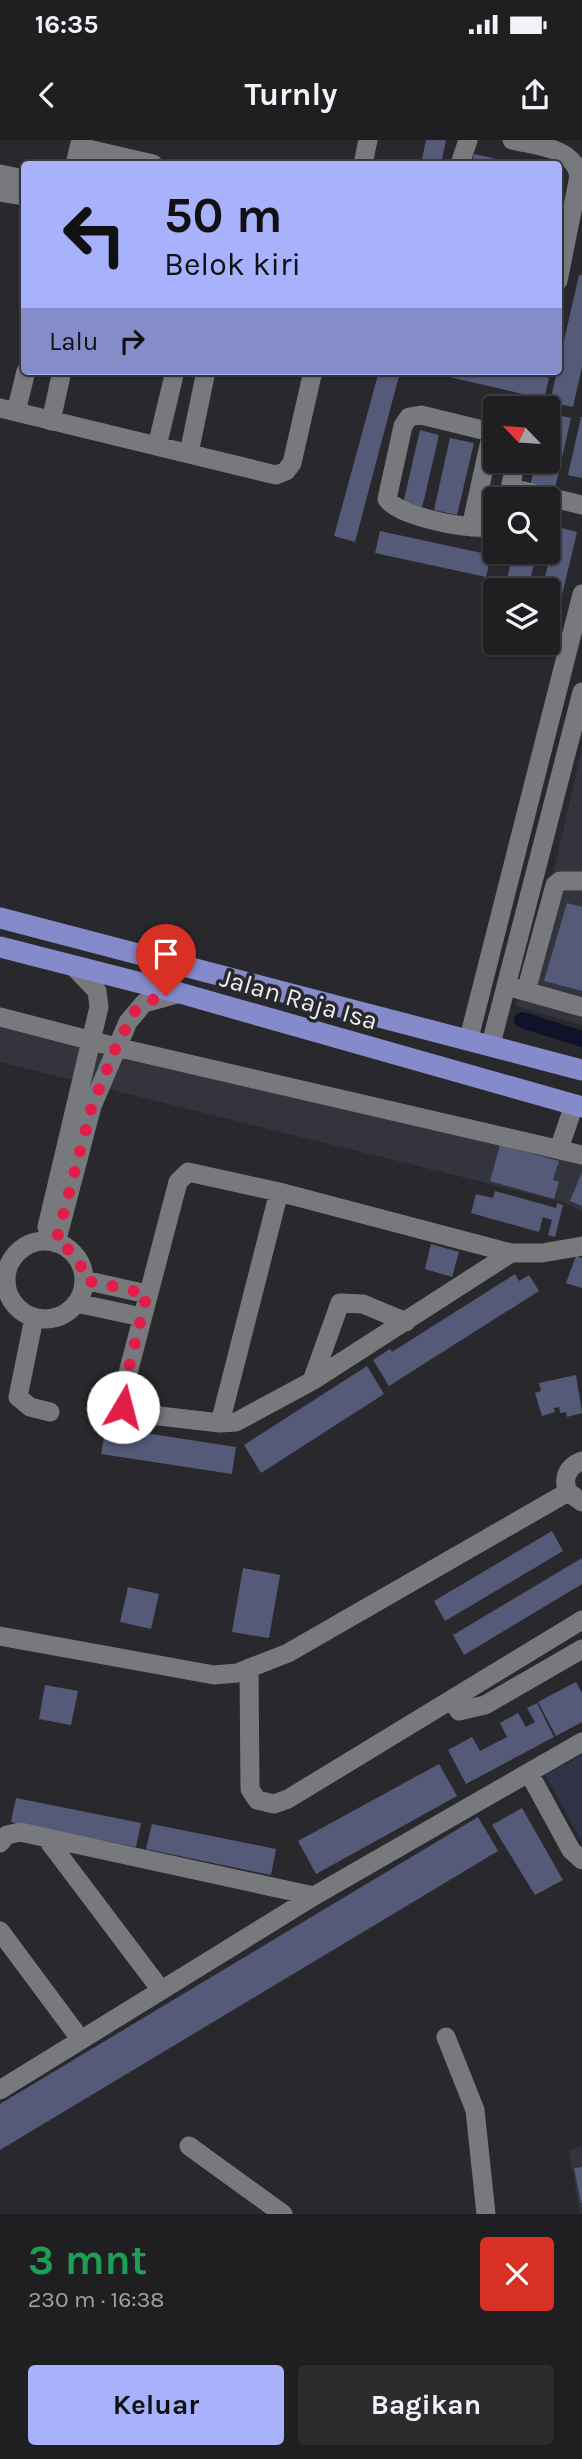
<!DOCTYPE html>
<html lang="id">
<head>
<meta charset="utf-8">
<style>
  :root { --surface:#1f1f22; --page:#2c2c2f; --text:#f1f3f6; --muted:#a1a2a5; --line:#3c3d40; --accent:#a7b1fc }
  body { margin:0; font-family:Karla,sans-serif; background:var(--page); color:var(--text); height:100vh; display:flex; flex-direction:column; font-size:26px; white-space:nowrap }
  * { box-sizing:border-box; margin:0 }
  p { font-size:23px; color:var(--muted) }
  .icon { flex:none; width:38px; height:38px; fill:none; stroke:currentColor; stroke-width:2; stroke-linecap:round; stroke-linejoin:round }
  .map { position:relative; height:2074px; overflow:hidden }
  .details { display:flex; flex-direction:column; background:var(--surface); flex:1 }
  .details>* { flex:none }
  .top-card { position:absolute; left:21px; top:21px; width:541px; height:214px; border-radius:7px; box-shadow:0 2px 5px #0004,0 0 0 2px var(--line); background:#a7b1fc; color:#111; overflow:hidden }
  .needle { width:46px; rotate:295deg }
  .fabs { position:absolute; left:483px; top:256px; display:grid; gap:14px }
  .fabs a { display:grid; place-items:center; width:77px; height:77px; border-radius:7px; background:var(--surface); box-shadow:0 2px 5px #0004,0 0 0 2px var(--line); font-size:35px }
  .pin { position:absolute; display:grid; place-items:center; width:60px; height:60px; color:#fff; margin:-72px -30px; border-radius:50% 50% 50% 0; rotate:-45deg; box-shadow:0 0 7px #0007 }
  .pin .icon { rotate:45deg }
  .me { position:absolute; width:77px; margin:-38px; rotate:8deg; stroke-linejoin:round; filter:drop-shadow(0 0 5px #0008) }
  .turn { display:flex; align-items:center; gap:24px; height:147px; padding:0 28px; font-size:32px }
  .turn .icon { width:91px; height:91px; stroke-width:2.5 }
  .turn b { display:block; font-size:49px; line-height:60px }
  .then { display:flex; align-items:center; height:66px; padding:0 28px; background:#0003; gap:14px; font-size:26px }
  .round { display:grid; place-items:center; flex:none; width:74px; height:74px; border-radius:7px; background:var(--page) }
  .head { display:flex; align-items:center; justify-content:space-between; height:119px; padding:0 28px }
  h1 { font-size:42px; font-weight:700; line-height:52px; color:#1e9e55 }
  .primary-button { display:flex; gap:14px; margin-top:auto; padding:14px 28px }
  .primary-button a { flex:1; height:80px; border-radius:7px; background:var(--accent); color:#111; font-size:28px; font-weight:700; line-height:80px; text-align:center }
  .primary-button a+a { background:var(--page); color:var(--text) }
  .status { display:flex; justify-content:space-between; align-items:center; height:49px; padding:0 35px; background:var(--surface); direction:ltr }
  .status svg { height:19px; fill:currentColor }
  header { display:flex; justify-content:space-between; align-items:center; height:91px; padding:0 28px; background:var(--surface); font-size:32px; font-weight:700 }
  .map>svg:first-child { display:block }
  .built { fill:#33343d }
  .green { fill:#303347 }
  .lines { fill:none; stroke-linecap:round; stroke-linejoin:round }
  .canal { stroke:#10112a; stroke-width:16 }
  .building { fill:#555a78 }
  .minor { stroke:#78797d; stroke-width:19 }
  .major { stroke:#858aca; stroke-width:21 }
  .route { stroke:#e11d48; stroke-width:12; stroke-dasharray:0 21.6 }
  .labels { text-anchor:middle; stroke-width:7; stroke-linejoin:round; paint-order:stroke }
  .street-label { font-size:26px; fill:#ececef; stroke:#29292d }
</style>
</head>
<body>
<div class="status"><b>16:35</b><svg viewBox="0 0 49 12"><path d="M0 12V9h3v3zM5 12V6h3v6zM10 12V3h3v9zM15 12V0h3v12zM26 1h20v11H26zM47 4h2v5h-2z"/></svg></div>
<header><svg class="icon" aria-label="back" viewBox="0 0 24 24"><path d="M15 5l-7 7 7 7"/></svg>Turnly<svg class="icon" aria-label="share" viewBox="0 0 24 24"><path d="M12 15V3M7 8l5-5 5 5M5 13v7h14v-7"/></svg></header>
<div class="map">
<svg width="582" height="2074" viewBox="0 0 582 2074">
  <rect width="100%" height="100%" fill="#29292d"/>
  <path class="built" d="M582,608V885L515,866L555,726Z
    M0,877L582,1015V1072L566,1063L0,922Z
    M582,2006V2074H580L569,2010Z"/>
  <path class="green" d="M582,1615V1702L545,1635Z"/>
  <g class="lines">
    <path class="canal" d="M522,880L582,899"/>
  </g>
  <path class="building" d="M426,0H446L441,24H421Z
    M474,14L515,23V24H472Z
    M579,135H582V227L573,267L550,262Z
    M379,231L399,236L355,402L334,396Z
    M519,231L549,238L544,259L428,232Z
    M548,273L571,278L554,353L530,347L536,320H548Z
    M581,277H582V338L568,335Z
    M420,290L439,295L422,368L403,364Z
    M450,298L474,303L457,375L434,370Z
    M557,387L577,392L562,455L542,450Z
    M380,391L491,415L486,437L375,413Z
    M513,411H537L529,445L507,440Z
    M567,763L582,767V851L544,841Z
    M500,1005L559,1021L553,1040L559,1042L554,1059L490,1041Z
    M582,1032V1066L570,1061Z
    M495,1051L556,1068L557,1063L563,1065L555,1097L548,1095L552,1080L543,1077L539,1092L471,1073L476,1054L493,1058Z
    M431,1104L459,1112L452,1137L425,1129Z
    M576,1116L582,1118V1148L566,1143Z
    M515,1134L519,1141L529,1135L539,1151L389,1246L373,1220L390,1209L392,1212Z
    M367,1226L384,1254L261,1333L244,1305Z
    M576,1235L582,1273L567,1277L566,1272L560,1273L559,1267L554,1268L555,1272L542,1276L535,1253L541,1251L539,1243Z
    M106,1287L236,1307L232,1334L101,1314Z
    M552,1391L563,1411L445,1481L434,1461Z
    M582,1418V1444L464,1515L453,1495Z
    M243,1428L280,1435L269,1498L232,1492Z
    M128,1447L159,1454L151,1489L120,1482Z
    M576,1542L582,1553V1582L556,1596L538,1562Z
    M45,1545L78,1551L71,1585L39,1579Z
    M537,1563L554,1597L466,1644L448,1610L472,1597L480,1611L507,1597L500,1583L518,1573L526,1587L535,1582L527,1568Z
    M439,1624L457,1656L316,1734L298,1701Z
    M16,1658L141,1683L136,1707L11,1682Z
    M522,1668L563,1740L535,1755L492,1685Z
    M478,1677L498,1711L0,2010V1964Z
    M152,1684L276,1709L271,1735L146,1709Z
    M582,2027V2063H581L574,2028Z"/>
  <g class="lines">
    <path class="minor" d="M512,0C536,6 574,7 579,36L558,141
      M79,7L153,24
      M75,24L81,0
      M363,24L368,0
      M460,24L468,0
      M0,34L24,39
      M0,52L24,56
      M0,268L276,335L286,331L292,323L313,231
      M16,272L26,231
      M51,281L62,231
      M495,293L421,275L409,277L403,286L387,359C399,377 475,392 495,386
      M157,306L175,231
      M189,313L206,231
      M511,348L582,365
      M508,359L516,320
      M471,387L492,292
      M514,848L582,867
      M526,851L555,745L560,741H582
      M0,877L116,907L582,1015
      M469,898L582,454
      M491,904L582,552
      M559,1009L574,965
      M47,1087L99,867L97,851L73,826
      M6 1140a39 39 0 1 1 78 0a39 39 0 1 1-78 0Z
      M56,1103L92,966L128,882L144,863L180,853
      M511,1113L312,1241L236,1282L220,1283L133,1273L123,1267V1252L178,1042L188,1032L279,1052L511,1113H542L582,1106
      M84,1140L147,1154
      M76,1163L142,1177
      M34,1178L18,1257L30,1267L50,1272
      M312,1241L340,1163L363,1164L406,1182
      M220,1283L279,1052
      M582,1321C568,1326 562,1338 568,1352L582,1362
      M0,1496L214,1535L237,1533L288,1513L568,1352
      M249,1528L250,1649L257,1660L274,1664L288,1659L582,1480
      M452,1560L459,1571L485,1565L582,1509
      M529,1633L571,1710L582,1720
      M47,1699L161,1850
      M0,1703L7,1695L20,1692L314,1756
      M0,1791L81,1900
      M446,1897L475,1970L486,2074
      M0,1950L314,1756L582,1602
      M189,2006L283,2074"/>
    <path class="major" d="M0,778L582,930
      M0,807L180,853L582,967"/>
  </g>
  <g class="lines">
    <path class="route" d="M123,1267V1252L147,1154L84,1140C82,1121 73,1110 56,1102L92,966L116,907L136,869L152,860L166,856"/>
  </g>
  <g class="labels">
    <g class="street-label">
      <text transform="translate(299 859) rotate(16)" y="9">Jalan Raja Isa</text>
    </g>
  </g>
</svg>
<div class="fabs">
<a><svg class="needle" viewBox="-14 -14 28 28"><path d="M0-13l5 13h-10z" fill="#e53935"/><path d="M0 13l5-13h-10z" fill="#a1a2a5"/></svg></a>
<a><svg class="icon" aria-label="search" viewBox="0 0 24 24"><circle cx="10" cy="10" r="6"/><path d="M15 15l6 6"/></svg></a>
<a><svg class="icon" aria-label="layers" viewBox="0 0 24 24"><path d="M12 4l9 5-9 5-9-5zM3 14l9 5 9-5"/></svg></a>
</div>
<div class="pin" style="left:166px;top:856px;background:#d93025"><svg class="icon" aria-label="arrive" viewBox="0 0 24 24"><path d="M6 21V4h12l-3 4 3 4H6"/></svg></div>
<svg class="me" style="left:123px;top:1267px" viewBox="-20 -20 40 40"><circle r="19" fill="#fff"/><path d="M0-13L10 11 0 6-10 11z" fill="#e11d48"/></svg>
<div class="top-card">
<div class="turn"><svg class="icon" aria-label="left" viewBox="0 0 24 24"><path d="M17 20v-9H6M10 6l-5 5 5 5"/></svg><div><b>50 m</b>Belok kiri</div></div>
<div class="then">Lalu<svg class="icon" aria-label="right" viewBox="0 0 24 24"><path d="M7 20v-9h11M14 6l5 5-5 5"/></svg></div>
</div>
</div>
<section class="details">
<div class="head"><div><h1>3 mnt</h1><p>230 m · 16:38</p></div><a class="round" style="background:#d93025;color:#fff"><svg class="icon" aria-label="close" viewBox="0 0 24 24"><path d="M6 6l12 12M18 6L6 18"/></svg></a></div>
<div class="primary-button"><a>Keluar</a><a>Bagikan</a></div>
</section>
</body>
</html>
